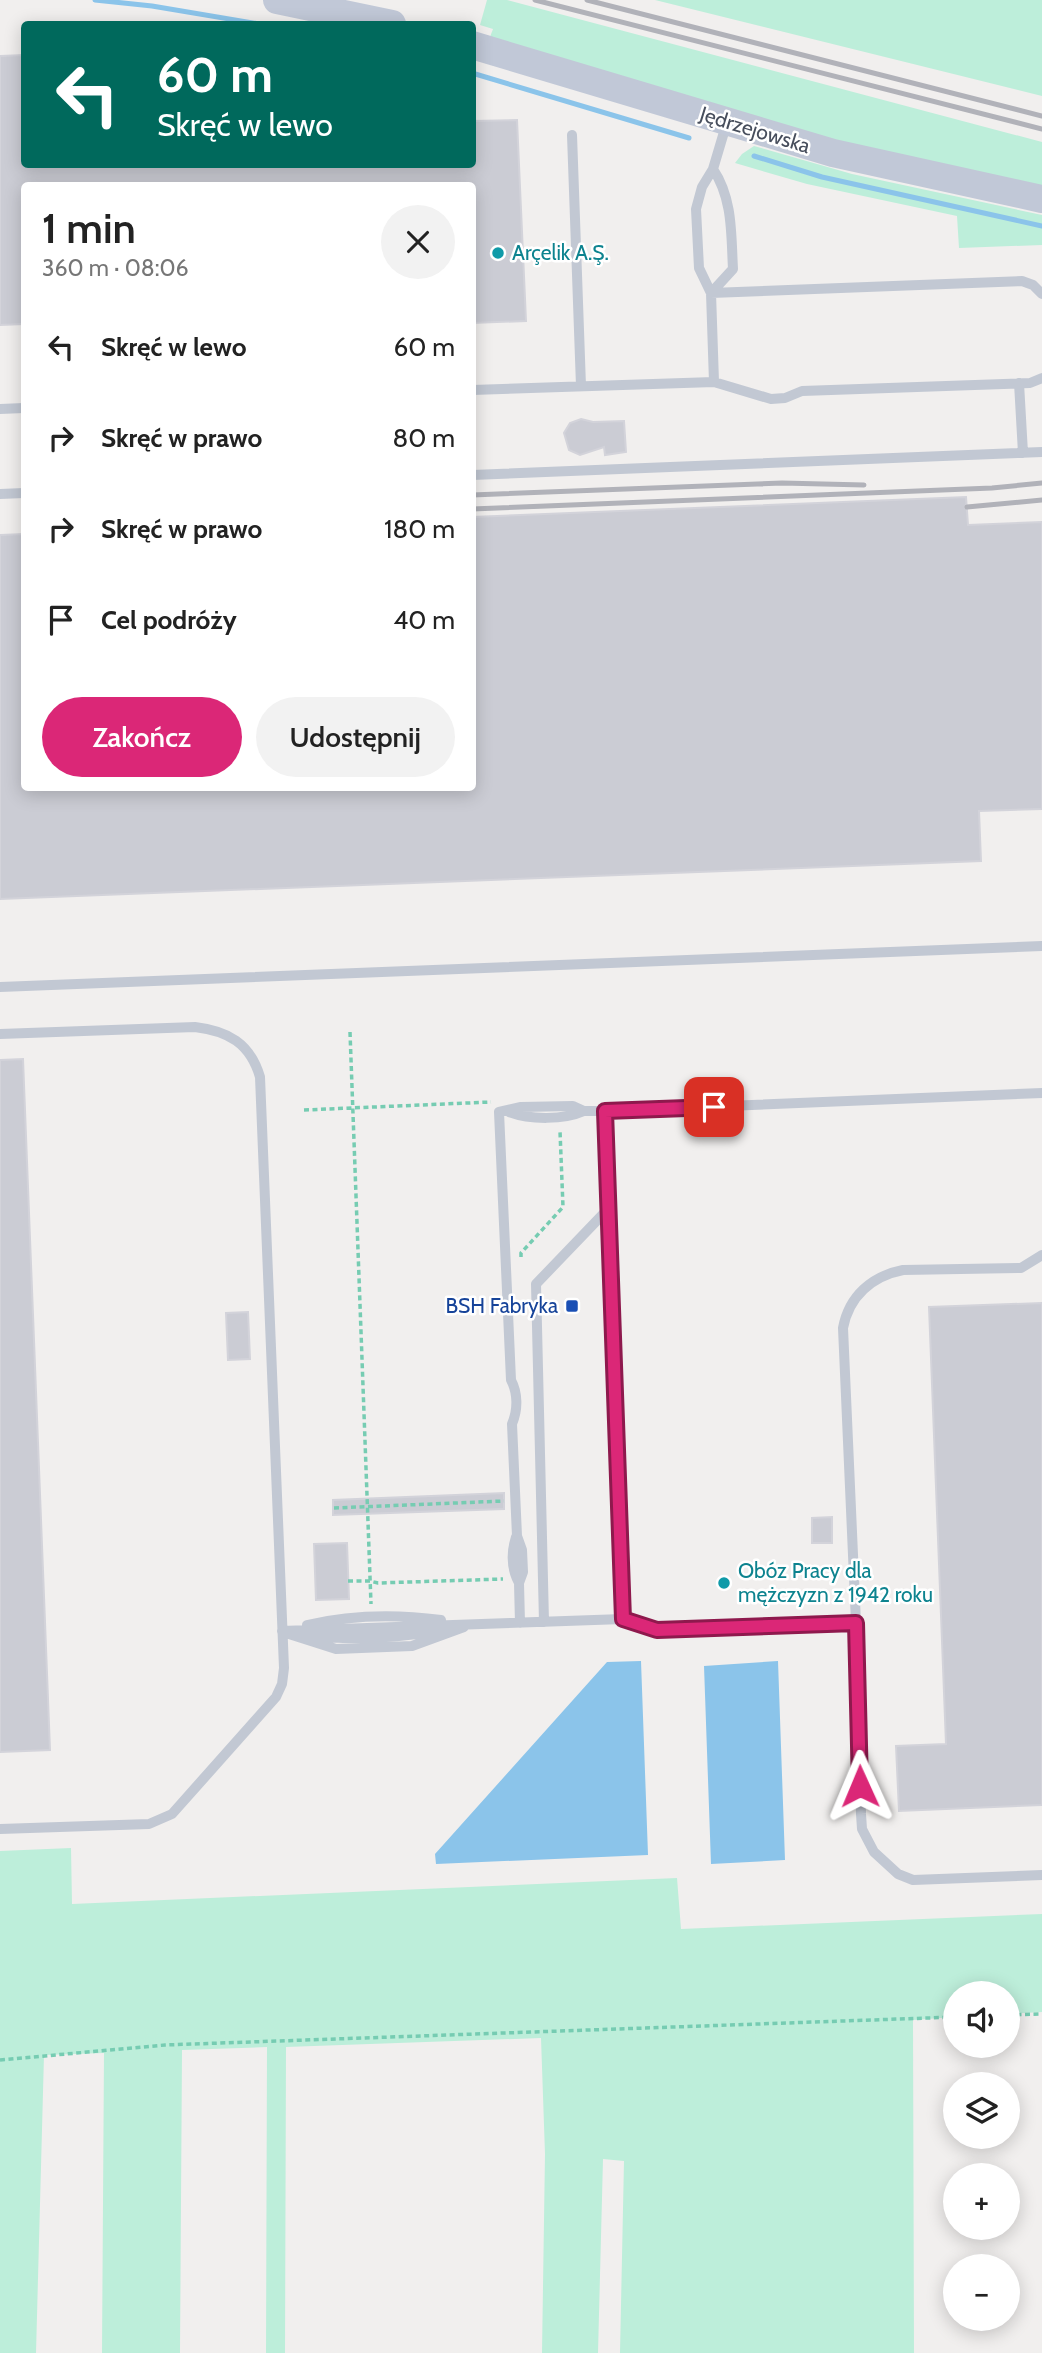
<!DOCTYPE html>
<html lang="pl">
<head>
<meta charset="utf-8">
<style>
  :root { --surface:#fff; --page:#f2f2f2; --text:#222; --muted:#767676; --accent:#db2777 }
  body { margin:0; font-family:Cabin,sans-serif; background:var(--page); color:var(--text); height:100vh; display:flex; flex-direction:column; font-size:26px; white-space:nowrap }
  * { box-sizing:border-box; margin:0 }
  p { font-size:23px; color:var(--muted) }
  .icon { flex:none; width:38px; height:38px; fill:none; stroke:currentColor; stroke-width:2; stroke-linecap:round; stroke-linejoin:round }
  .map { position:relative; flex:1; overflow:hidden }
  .sheet { position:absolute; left:21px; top:182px; width:455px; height:609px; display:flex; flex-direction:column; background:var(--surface); border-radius:7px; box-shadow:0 4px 18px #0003 }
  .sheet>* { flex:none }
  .banner { position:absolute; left:21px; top:21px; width:455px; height:147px; border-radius:7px; box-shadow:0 4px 18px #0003; background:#00695c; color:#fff; overflow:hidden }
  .buttons { position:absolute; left:943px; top:1981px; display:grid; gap:14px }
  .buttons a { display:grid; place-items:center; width:77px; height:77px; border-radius:50%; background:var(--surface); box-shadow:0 4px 18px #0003; font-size:35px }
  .pin { position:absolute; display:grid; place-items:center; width:60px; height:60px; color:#fff; margin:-30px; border-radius:14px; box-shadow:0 4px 10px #0006 }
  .me { position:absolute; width:77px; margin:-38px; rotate:359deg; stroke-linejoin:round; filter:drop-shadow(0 0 5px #0008) }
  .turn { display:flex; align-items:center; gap:24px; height:147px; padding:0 21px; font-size:32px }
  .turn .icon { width:91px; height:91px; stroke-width:2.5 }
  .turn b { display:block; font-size:49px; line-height:60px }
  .round { display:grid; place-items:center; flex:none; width:74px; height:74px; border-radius:37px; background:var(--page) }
  .headline { display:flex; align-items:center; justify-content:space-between; height:119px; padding:0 21px }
  h1 { font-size:42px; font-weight:600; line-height:52px }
  .primary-button { display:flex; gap:14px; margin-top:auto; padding:14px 21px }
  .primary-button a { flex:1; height:80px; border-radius:42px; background:var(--accent); color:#fff; font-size:28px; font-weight:600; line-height:80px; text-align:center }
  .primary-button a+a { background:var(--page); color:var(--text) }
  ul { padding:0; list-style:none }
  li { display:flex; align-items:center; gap:21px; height:91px; padding:0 21px }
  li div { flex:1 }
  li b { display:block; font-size:26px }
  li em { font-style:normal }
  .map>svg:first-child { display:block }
  .green { fill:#bdeeda }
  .water { fill:#8bc4ea }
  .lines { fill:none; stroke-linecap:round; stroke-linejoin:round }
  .stream { stroke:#8bc4ea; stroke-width:5 }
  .building { fill:#cbccd4; stroke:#d3d3da; stroke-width:2 }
  .path { stroke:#76ccb2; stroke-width:3.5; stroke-dasharray:5 3.5; stroke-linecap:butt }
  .lane { stroke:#c2c8d3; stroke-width:10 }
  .secondary { stroke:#c1c8d7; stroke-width:28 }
  .rail { stroke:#b1b2b9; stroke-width:5 }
  .route-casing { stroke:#8e194d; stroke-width:18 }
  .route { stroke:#db2777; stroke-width:12 }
  .culture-dot { fill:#0f9aa8; stroke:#fff; stroke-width:2.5 }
  .transit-dot { fill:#1a4fb4; stroke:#fff; stroke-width:2.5 }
  .labels { text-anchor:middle; stroke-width:5; stroke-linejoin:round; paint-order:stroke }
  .street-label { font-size:21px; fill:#474e5c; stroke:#fff }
  .culture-label { font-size:21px; fill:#0d838f; stroke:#fff; text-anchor:start }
  .transit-label { font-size:21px; fill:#164399; stroke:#fff; text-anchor:end }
</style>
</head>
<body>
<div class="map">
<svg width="1042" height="2353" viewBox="0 0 1042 2353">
  <rect width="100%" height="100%" fill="#f1efee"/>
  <path class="green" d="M487,0H507L1042,142V186L842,142L490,37L493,29L480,25Z
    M655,0H1042V96Z
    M754,146L852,174L1042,215V245L959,248L957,216L807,184L735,163L742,154Z
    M71,1848L72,1904L677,1878L681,1929L1042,1914V2012L1008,2014V1993H956L955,2017L913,2020L914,2353H620L624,2161L603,2159L598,2353H542L545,2154L541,2038L286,2047L285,2353H266L267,2047L182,2050L180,2353H102L104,2053L44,2055L36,2353H0V1851Z"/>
  <path class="water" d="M641,1661L648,1855L436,1864L435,1854L607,1662Z
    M778,1661L785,1860L711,1864L704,1666Z"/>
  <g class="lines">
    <path class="stream" d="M95,0L152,6L259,24
      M472,73L689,138
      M754,156L822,177L1042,226"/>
  </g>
  <path class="building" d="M24,55V164H472V121L517,120L526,321L472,323V186H24V324L0,325V56Z
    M581,419L593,422L624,421L626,452L605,455L604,447L580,455L569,450L564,433L570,423Z
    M966,497L968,525L1042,522V809L979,811L981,861L0,899V535L24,534V788H472V517Z
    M23,1059L50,1750L0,1752V1060Z
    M1042,1303V1805L899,1811L896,1746L946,1744L929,1307Z
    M248,1312L250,1359L228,1360L226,1313Z
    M504,1493V1509L333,1515V1500Z
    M832,1517V1543H812V1518Z
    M347,1543L349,1599L316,1600L314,1544Z"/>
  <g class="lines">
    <path class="path" d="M350,1032L371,1604
      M304,1110L491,1102
      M521,1257V1253L563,1207L560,1131
      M334,1508L504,1501
      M348,1581H370L378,1583L503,1579
      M1008,2015L1042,2014
      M0,2060L165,2045L956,2017"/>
    <path class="lane" d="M572,135L581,386
      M711,293L1022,281L1033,285L1042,294
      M711,293L733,269C731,234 733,199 713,169
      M714,382L771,399L785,398L802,391L1030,383L1042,378
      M1019,383L1023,453
      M472,390L714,382L711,293L699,268L696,209L702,187L713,169L727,122
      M0,409L24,408
      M472,475L1042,452
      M0,494L24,493
      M0,987L1042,946
      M0,1034L195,1027C228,1031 250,1043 260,1077L284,1668L282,1684L276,1697L172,1814L149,1824L0,1829
      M509,1112C530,1120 564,1120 584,1111
      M1042,1255L1021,1268L903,1270C872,1276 849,1296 843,1328L856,1623L861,1814L862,1829L874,1852L898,1874L913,1880L1042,1875
      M516,1537C511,1553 511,1568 519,1583
      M623,1619L657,1630L856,1623
      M544,1622L536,1284L608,1209
      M520,1623L519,1583L523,1572L522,1550L517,1536L512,1424C518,1410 518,1393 511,1380L499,1112L521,1107L573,1106L584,1111H605
      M307,1625C350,1615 396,1614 441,1620
      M282,1631L623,1619L605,1111L1042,1093
      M289,1634L336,1649L412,1646L464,1627
      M307,1635C352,1641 397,1638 442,1630"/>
    <path class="secondary" d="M277,0L392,24
      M472,45L833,153L1042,199"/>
    <path class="rail" d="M535,0L1042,129
      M587,0L1042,116
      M472,495L782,483L864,485
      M967,507L1042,500
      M472,509L992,488L1042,483"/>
  </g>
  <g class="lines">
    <g class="route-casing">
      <path id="route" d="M714,1107L605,1111L623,1619L657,1630L856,1623L860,1786"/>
    </g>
    <use href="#route" class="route"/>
  </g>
  <g class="culture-dot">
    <circle cx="498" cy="253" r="7"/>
    <circle cx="724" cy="1583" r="7"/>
  </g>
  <rect class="transit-dot" x="565" y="1299" width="14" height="14" rx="3.5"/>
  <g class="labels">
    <g class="street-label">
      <text transform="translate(755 130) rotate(17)" y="7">Jędrzejowska</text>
    </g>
    <g class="culture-label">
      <text x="512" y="260">Arçelik A.Ş.</text>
      <text x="738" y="1578">Obóz Pracy dla<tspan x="738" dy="24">mężczyzn z 1942 roku</tspan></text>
    </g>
    <g class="transit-label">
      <text x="558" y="1313">BSH Fabryka</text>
    </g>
  </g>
</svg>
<div class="buttons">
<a><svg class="icon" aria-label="sound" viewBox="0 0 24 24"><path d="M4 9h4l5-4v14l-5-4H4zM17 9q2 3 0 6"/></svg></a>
<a><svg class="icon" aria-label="layers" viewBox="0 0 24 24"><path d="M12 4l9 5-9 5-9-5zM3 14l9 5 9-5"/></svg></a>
<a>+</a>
<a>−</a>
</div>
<div class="pin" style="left:714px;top:1107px;background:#d93025"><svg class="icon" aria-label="arrive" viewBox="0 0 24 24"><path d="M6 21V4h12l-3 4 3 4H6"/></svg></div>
<svg class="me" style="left:860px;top:1786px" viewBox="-20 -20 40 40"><path d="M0-17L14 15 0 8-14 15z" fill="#db2777" stroke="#fff" stroke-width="4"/></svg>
<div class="banner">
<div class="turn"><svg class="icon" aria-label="left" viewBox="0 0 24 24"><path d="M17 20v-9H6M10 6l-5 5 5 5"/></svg><div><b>60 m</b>Skręć w lewo</div></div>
</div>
<section class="sheet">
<div class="headline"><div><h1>1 min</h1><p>360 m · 08:06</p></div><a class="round"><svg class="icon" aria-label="close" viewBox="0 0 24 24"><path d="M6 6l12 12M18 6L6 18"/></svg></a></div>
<ul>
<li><svg class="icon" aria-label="left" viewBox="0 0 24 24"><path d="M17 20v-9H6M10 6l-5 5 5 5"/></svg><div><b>Skręć w lewo</b></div><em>60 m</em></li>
<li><svg class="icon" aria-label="right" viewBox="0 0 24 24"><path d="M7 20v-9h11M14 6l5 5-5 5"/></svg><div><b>Skręć w prawo</b></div><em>80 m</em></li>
<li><svg class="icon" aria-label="right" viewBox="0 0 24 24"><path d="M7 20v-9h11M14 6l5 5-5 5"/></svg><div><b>Skręć w prawo</b></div><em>180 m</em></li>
<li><svg class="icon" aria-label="arrive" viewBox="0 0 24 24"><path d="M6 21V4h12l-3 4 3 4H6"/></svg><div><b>Cel podróży</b></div><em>40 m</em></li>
</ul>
<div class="primary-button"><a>Zakończ</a><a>Udostępnij</a></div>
</section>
</div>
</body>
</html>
